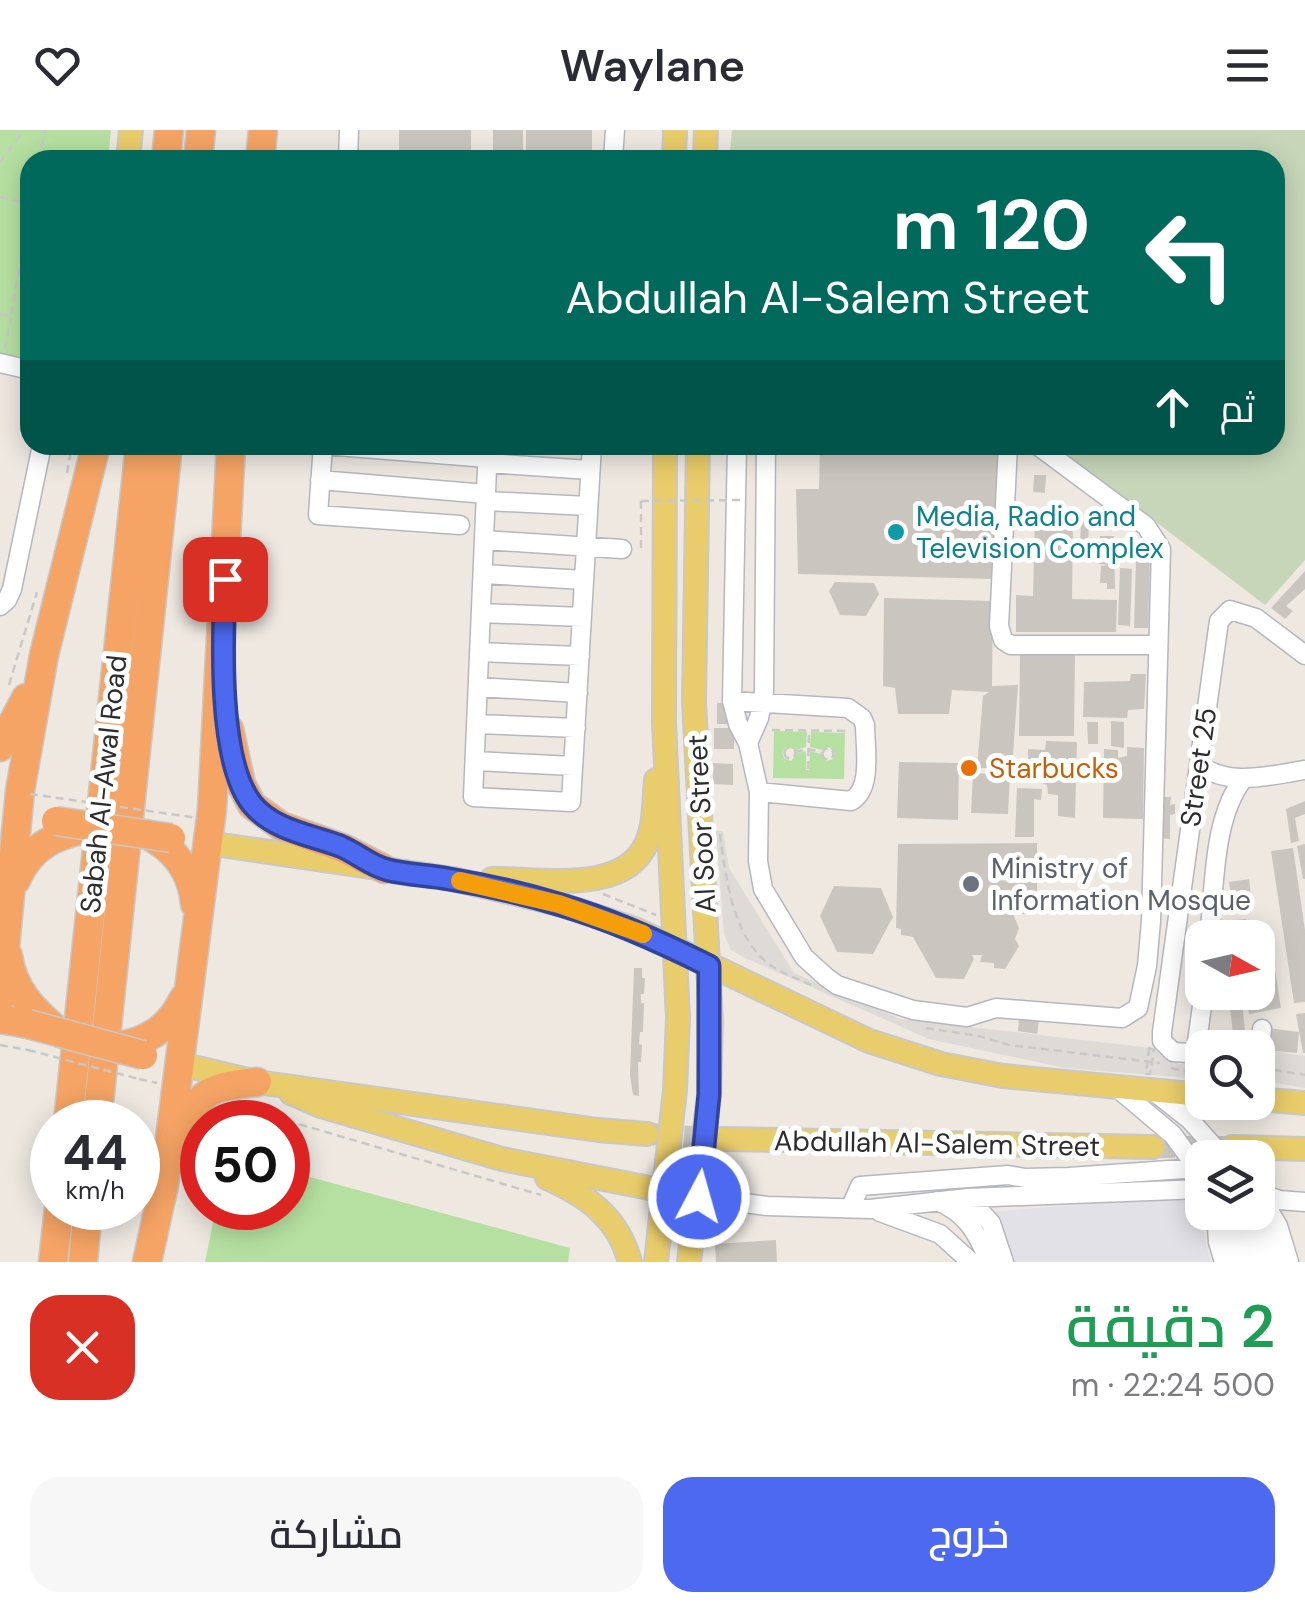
<!DOCTYPE html>
<html lang="ar">
<head>
<meta charset="utf-8">
<style>
  :root { --surface:#fff; --page:#f7f7f7; --text:#2b2b33; --muted:#7c7c81; --accent:#4c69ef }
  body { margin:0; font-family:"DM Sans",Cairo,sans-serif; background:var(--page); color:var(--text); direction:rtl; height:100vh; display:flex; flex-direction:column; font-size:38px; white-space:nowrap }
  * { box-sizing:border-box; margin:0 }
  p { font-size:32px; color:var(--muted) }
  .icon { flex:none; width:55px; height:55px; fill:none; stroke:currentColor; stroke-width:2; stroke-linecap:round; stroke-linejoin:round }
  .map { position:relative; height:1132px; overflow:hidden; direction:ltr }
  .sheet { display:flex; flex-direction:column; background:var(--surface); flex:1 }
  .sheet>* { flex:none }
  .hud { position:absolute; left:20px; top:20px; width:1265px; height:305px; border-radius:30px; box-shadow:0 5px 25px #0003; direction:rtl; background:#00695c; color:#fff; overflow:hidden }
  .needle { width:65px; rotate:98deg }
  .tools { position:absolute; left:1185px; top:790px; display:grid; gap:20px }
  .tools a { display:grid; place-items:center; width:90px; height:90px; border-radius:20px; background:var(--surface); box-shadow:0 5px 25px #0003; font-size:50px }
  .speed { position:absolute; left:30px; top:970px; display:flex; gap:20px; font-size:50px; font-weight:700; text-align:center }
  .speed>* { display:grid; place-content:center; width:130px; height:130px; border-radius:50%; background:var(--surface); box-shadow:0 5px 25px #0003; line-height:1 }
  .speed small { font-size:25px; font-weight:400 }
  .speed .limit { border:15px solid #d22; background:#fff; color:#111 }
  .pin { position:absolute; display:grid; place-items:center; width:85px; height:85px; color:#fff; margin:-42px; border-radius:20px; box-shadow:0 5px 15px #0006 }
  .me { position:absolute; width:110px; margin:-55px; rotate:6deg; stroke-linejoin:round; filter:drop-shadow(0 0 8px #0008) }
  .turn { display:flex; align-items:center; gap:35px; height:210px; padding:0 30px; font-size:45px }
  .turn .icon { width:130px; height:130px; stroke-width:2.5 }
  .turn b { display:block; font-size:70px; line-height:85px }
  .then { display:flex; align-items:center; height:95px; padding:0 30px; background:#0003; gap:20px; font-size:38px }
  .round { display:grid; place-items:center; flex:none; width:105px; height:105px; border-radius:30px; background:var(--page) }
  .overview { display:flex; align-items:center; justify-content:space-between; height:170px; padding:0 30px }
  h1 { font-size:60px; font-weight:600; line-height:75px; color:#1e9e55 }
  .button { display:flex; gap:20px; margin-top:auto; padding:20px 30px }
  .button a { flex:1; height:115px; border-radius:30px; background:var(--accent); color:#fff; font-size:40px; font-weight:600; line-height:115px; text-align:center }
  .button a+a { background:var(--page); color:var(--text) }
  header { display:flex; justify-content:space-between; align-items:center; height:130px; padding:0 30px; background:var(--surface); font-size:45px; font-weight:600 }
  .map>svg:first-child { display:block }
  .industrial { fill:#e2e1e7 }
  .green { fill:#b6e0a1 }
  .cemetery { fill:#c7d6b9 }
  .plaza { fill:#dedbd7 }
  .building { fill:#cac6bf }
  .lines { fill:none; stroke-linecap:round; stroke-linejoin:round }
  .major-tunnel { stroke:#c7c3bd; stroke-width:22; stroke-dasharray:22 11; stroke-linecap:butt }
  .minor-casing { stroke:#b4b7bf; stroke-width:21 }
  .major-casing { stroke:#c8c8c8; stroke-width:26 }
  .highway-casing { stroke:#c8c8c8; stroke-width:31 }
  .path { stroke:#c8c8c8; stroke-width:2.5; stroke-dasharray:8 5; stroke-linecap:butt }
  .minor { stroke:#fff; stroke-width:18 }
  .major { stroke:#e9cc6b; stroke-width:22 }
  .highway { stroke:#f5a465; stroke-width:28 }
  .highway-bridge-casing { stroke:#c8c8c8; stroke-width:31; stroke-linecap:butt }
  .path-bridge { stroke:#c8c8c8; stroke-width:2.5; stroke-dasharray:8 5; stroke-linecap:butt }
  .highway-bridge { stroke:#f5a465; stroke-width:28 }
  .route-casing { stroke:#31449b; stroke-width:25 }
  .route { stroke:#4c69ef; stroke-width:18 }
  .slow { stroke:#f59e0b; stroke-width:18 }
  .culture-dot { fill:#0f9aa8; stroke:#fff; stroke-width:4 }
  .food-dot { fill:#e8710a; stroke:#fff; stroke-width:4 }
  .worship-dot { fill:#6b7280; stroke:#fff; stroke-width:4 }
  .labels { text-anchor:middle; stroke-width:10; stroke-linejoin:round; paint-order:stroke }
  .culture-label { font-size:28px; fill:#0d838f; stroke:#fff; text-anchor:start }
  .street-label { font-size:28px; fill:#2d2d2d; stroke:#fff }
  .food-label { font-size:28px; fill:#c56008; stroke:#fff; text-anchor:start }
  .worship-label { font-size:28px; fill:#5b616d; stroke:#fff; text-anchor:start }
</style>
</head>
<body>
<header><svg class="icon" aria-label="menu" viewBox="0 0 24 24"><path d="M4 6h16M4 12h16M4 18h16"/></svg>Waylane<svg class="icon" aria-label="heart" viewBox="0 0 24 24"><path d="M12 20l-8-8c-3-5 5-10 8-4 3-6 11-1 8 4z"/></svg></header>
<div class="map">
<svg width="1305" height="1132" viewBox="0 0 1305 1132">
  <rect width="100%" height="100%" fill="#eee8e1"/>
  <path class="industrial" d="M1193,1066L1211,1132H1005L988,1082Z"/>
  <path class="green" d="M0,0H111L108,30H30V230L0,224Z
    M774,601L807,602L806,617L796,620L786,617L782,623L785,629L791,631L797,623L806,621V640H809L810,621L821,624L826,631L833,629L835,623L829,617L822,620L810,617L811,602L845,603L844,649L773,648Z
    M288,1041L570,1118L568,1132H205L216,1078H288Z"/>
  <path class="cemetery" d="M732,0H1305V430L1265,475L1055,315H1275V30H729Z"/>
  <path class="plaza" d="M716,701H723L729,738L794,843L901,889L1152,918L1167,930L1180,934L1194,932L1202,925V949L1065,938L929,909L743,827L731,820L724,804Z
    M1264,920L1305,926V958L1271,952L1263,940Z"/>
  <path class="building" d="M399,0H471V30H399Z
    M493,0H523V30H493Z
    M526,0H592V30H526Z
    M820,315H998L995,449L798,444L796,359H819Z
    M1034,345H1046L1045,363L1033,362Z
    M1035,380L1081,381L1080,391H1073L1072,469L1117,470L1116,502H1016V465L1033,466Z
    M1081,391H1089L1088,417L1080,416Z
    M1100,406H1114L1115,459H1107V453H1100L1101,436L1108,435L1099,434Z
    M1117,409L1134,410L1132,432L1115,431Z
    M1136,429H1150L1148,498H1134Z
    M1120,438L1132,439L1130,496L1118,495Z
    M1305,441V459L1286,476L1293,481L1285,489L1271,478Z
    M835,452L874,453L879,464L866,486L840,485L829,461Z
    M884,468L993,471L992,556L1018,555L1012,638H977L983,566L989,562L952,560L949,584H898L895,558L883,556Z
    M1020,524L1075,525L1074,606H1019Z
    M1131,544H1146L1144,579L1128,580L1127,588L1083,587L1084,552L1130,551Z
    M717,573H729L730,594H717Z
    M1111,591L1124,592V618L1111,616Z
    M1087,592H1098V614H1088Z
    M714,598H734V619H714Z
    M1046,611L1077,612L1075,688L1058,686V665L1048,664L1047,655L1043,654L1044,650L1028,649V619L1045,620Z
    M1127,617L1144,618L1143,689L1103,688L1104,619L1118,620V628L1127,626Z
    M899,632L959,633L958,690L897,688Z
    M713,633L733,634V655L713,654Z
    M973,643L1010,645L1008,684L971,683Z
    M1017,658L1042,659L1041,670L1034,669V707H1015Z
    M1160,667H1171L1170,675L1175,674V684L1170,685V709L1159,708Z
    M1305,671V684L1295,688L1299,711L1291,713L1286,679Z
    M1037,713V784H1013L1019,798L1015,809L1019,816L1005,839L994,838V833L980,832L982,825H972L974,829L964,849L936,848L913,807L901,805V799L896,798L898,714Z
    M1305,714V749H1303L1297,716Z
    M1293,718L1305,800V872L1294,873L1271,721Z
    M1249,749L1252,774L1233,778L1229,752Z
    M834,756L881,758L893,787L873,824L837,822L820,786Z
    M1246,789L1250,804L1269,801L1281,878L1249,884L1246,862H1258V808H1238L1235,790Z
    M634,838H642V848H645L644,864H641V873H644L643,902H640L639,914L642,915L641,932H638L639,966L633,965L630,945Z
    M1228,862H1241L1245,901L1233,903Z
    M1305,883V923H1303L1296,884Z
    M1019,889L1039,891L1037,904L1018,901Z
    M1269,898L1299,902L1297,923L1266,920Z
    M776,1110L777,1132H716L715,1114Z"/>
  <g class="lines">
    <path class="major-tunnel" d="M651,1004L721,1009
      M1153,1017H1230"/>
    <g class="minor-casing">
      <path id="minor" d="M348,30L349,0
        M613,30L615,0
        M0,233L30,240
        M323,315L318,385L460,395
        M324,315L488,328
        M488,315L473,667L571,672L592,315
        M737,315L732,571L738,594L748,613L759,662L758,731L763,759L804,827L826,847L837,855L913,880L967,887L996,878L1122,888L1138,878L1147,836L1151,791L1161,419L1146,396L1037,315
        M1008,315L999,496L1003,510L1011,515H1158
        M487,333L590,340
        M320,350L486,364
        M486,371L588,376
        M484,410L622,419
        M483,444L584,450
        M0,476L7,470L12,459L42,315
        M481,483L582,487
        M479,522L580,526
        M478,557L578,563
        M732,571L848,578L862,588L865,595C865,617 873,659 851,671L759,662
        M476,594L576,598
        M748,613L759,588L764,562L766,315
        M475,631L573,636
        M1199,634C1228,658 1271,645 1305,640
        M1209,808C1215,758 1212,688 1244,648
        M1204,862L1196,919L1190,923L1173,922L1162,911V902L1219,491L1230,480L1256,488L1305,525
        M1258,935L1262,899
        M1116,957L1173,1005L1202,1045
        M1152,960L1190,990L1224,1028
        M1258,1062L1279,1070L1305,1072
        M1263,1065L1267,1097L1276,1132
        M699,1067L767,1076L870,1079L968,1068L1202,1059
        M968,1068L991,1093L1004,1132
        M937,1071C966,1082 978,1104 989,1132
        M851,1077L860,1056L1008,1045L1025,1048L1069,1047L1198,1038
        M1269,1081L1278,1096L1289,1132
        M880,1082L940,1104L971,1132
        M1216,1082L1218,1112L1224,1132
        M1236,1082L1250,1132
        M1243,1082L1254,1102L1263,1130
        M1226,1099L1237,1132"/>
    </g>
    <g class="major-casing">
      <path id="major" d="M128,30L131,0
        M674,30L675,0
        M705,30L706,0
        M208,713L453,749L559,774L635,799L869,911L941,934L1003,946L1202,965
        M492,749C539,748 625,766 647,712C655,693 654,670 656,650
        M180,934L257,952L598,1000L647,1004
        M291,963L321,976L502,1029L680,1064
        M1258,969L1305,973
        M721,1009L1153,1017
        M1232,1017L1305,1019
        M547,1048C587,1066 618,1087 630,1132
        M656,1132L675,960L678,888L664,593L665,315
        M689,1132L709,965L711,891L694,572L698,315"/>
    </g>
    <g class="highway-casing">
      <path id="highway" d="M166,30L169,0
        M198,30L201,0
        M260,30L263,0
        M229,599L241,654L252,675L281,696L343,718L384,739
        M0,617L26,568
        M146,704C175,719 192,741 195,774
        M16,750C31,714 58,704 94,697
        M8,826C13,861 34,881 60,903
        M0,869L20,661L44,525L96,315
        M0,889L28,894
        M113,917C146,913 169,899 184,868
        M68,992L140,315
        M97,992L168,315
        M186,1015C196,961 203,958 257,952
        M53,1132L59,1078
        M83,1132L88,1078
        M147,1132L164,1055L212,679L231,315"/>
    </g>
    <path class="path" d="M39,30L45,0
      M0,32L24,0
      M0,67L30,74
      M0,184L11,186L30,77
      M5,219L11,187
      M67,343L72,315
      M641,371V422
      M9,555L37,462
      M772,600L849,601
      M784.5 623a5.5 5.5 0 1 1 11 0a5.5 5.5 0 1 1-11 0Z
      M822.5 624a5.5 5.5 0 1 1 11 0a5.5 5.5 0 1 1-11 0Z
      M795,622L808,619L821,622
      M808,639L809,601
      M720,704C726,749 733,813 775,838C786,845 799,849 811,855
      M603,764L656,785
      M926,898L979,906L1009,915L1160,933
      M0,915L28,920
      M1149,918L1154,920L1150,944H1146Z
      M1171,938L1189,942L1202,937
      M1274,940L1305,945
      M139,949L157,953
      M237,976L541,1065"/>
    <use href="#minor" class="minor"/>
    <use href="#major" class="major"/>
    <use href="#highway" class="highway"/>
    <g class="highway-bridge-casing">
      <path id="highway-bridge" d="M56,691L171,708
        M28,894L143,925"/>
    </g>
    <path class="path-bridge" d="M641,371L743,370
      M30,664L198,688
      M28,920L139,949"/>
    <use href="#highway-bridge" class="highway-bridge"/>
  </g>
  <g class="lines">
    <g class="route-casing">
      <path id="route" d="M225,449C223,504 217,630 252,674C273,700 311,705 340,716C357,723 371,736 388,740C408,745 429,745 449,749C486,755 525,764 561,775C613,790 661,812 709,836V964L699,1067"/>
    </g>
    <use href="#route" class="route"/>
    <path class="slow" d="M460,751L559,774L643,804"/>
  </g>
  <circle class="culture-dot" cx="896" cy="402" r="10"/>
  <circle class="food-dot" cx="969" cy="638" r="10"/>
  <circle class="worship-dot" cx="971" cy="754" r="10"/>
  <g class="labels">
    <g class="culture-label">
      <text x="916" y="396">Media, Radio and<tspan x="916" dy="32">Television Complex</tspan></text>
    </g>
    <g class="street-label">
      <text transform="translate(1198 637) rotate(-82)" y="10">Street 25</text>
      <text transform="translate(103 654) rotate(-84)" y="10">Sabah Al-Awal Road</text>
      <text transform="translate(701 694) rotate(-93)" y="10">Al Soor Street</text>
      <text transform="translate(937 1013) rotate(1)" y="10">Abdullah Al-Salem Street</text>
    </g>
    <g class="food-label">
      <text x="989" y="648">Starbucks</text>
    </g>
    <g class="worship-label">
      <text x="991" y="748">Ministry of<tspan x="991" dy="32">Information Mosque</tspan></text>
    </g>
  </g>
</svg>
<div class="tools">
<a><svg class="needle" viewBox="-14 -14 28 28"><path d="M0-13l5 13h-10z" fill="#e53935"/><path d="M0 13l5-13h-10z" fill="#7c7c81"/></svg></a>
<a><svg class="icon" aria-label="search" viewBox="0 0 24 24"><circle cx="10" cy="10" r="6"/><path d="M15 15l6 6"/></svg></a>
<a><svg class="icon" aria-label="layers" viewBox="0 0 24 24"><path d="M12 4l9 5-9 5-9-5zM3 14l9 5 9-5"/></svg></a>
</div>
<div class="speed"><div>44<small>km/h</small></div><div class="limit">50</div></div>
<div class="pin" style="left:225px;top:449px;background:#d93025"><svg class="icon" aria-label="arrive" viewBox="0 0 24 24"><path d="M6 21V4h12l-3 4 3 4H6"/></svg></div>
<svg class="me" style="left:699px;top:1067px" viewBox="-20 -20 40 40"><circle r="17" fill="#4c69ef" stroke="#fff" stroke-width="3"/><path d="M0-11L8 9 0 5-8 9z" fill="#fff"/></svg>
<div class="hud">
<div class="turn"><svg class="icon" aria-label="left" viewBox="0 0 24 24"><path d="M17 20v-9H6M10 6l-5 5 5 5"/></svg><div><b>120 m</b>Abdullah Al-Salem Street</div></div>
<div class="then">ثم<svg class="icon" aria-label="ahead" viewBox="0 0 24 24"><path d="M12 20V5M6 11l6-6 6 6"/></svg></div>
</div>
</div>
<section class="sheet">
<div class="overview"><div><h1>2 دقيقة</h1><p>500 m · 22:24</p></div><a class="round" style="background:#d93025;color:#fff"><svg class="icon" aria-label="close" viewBox="0 0 24 24"><path d="M6 6l12 12M18 6L6 18"/></svg></a></div>
<div class="button"><a>خروج</a><a>مشاركة</a></div>
</section>
</body>
</html>
